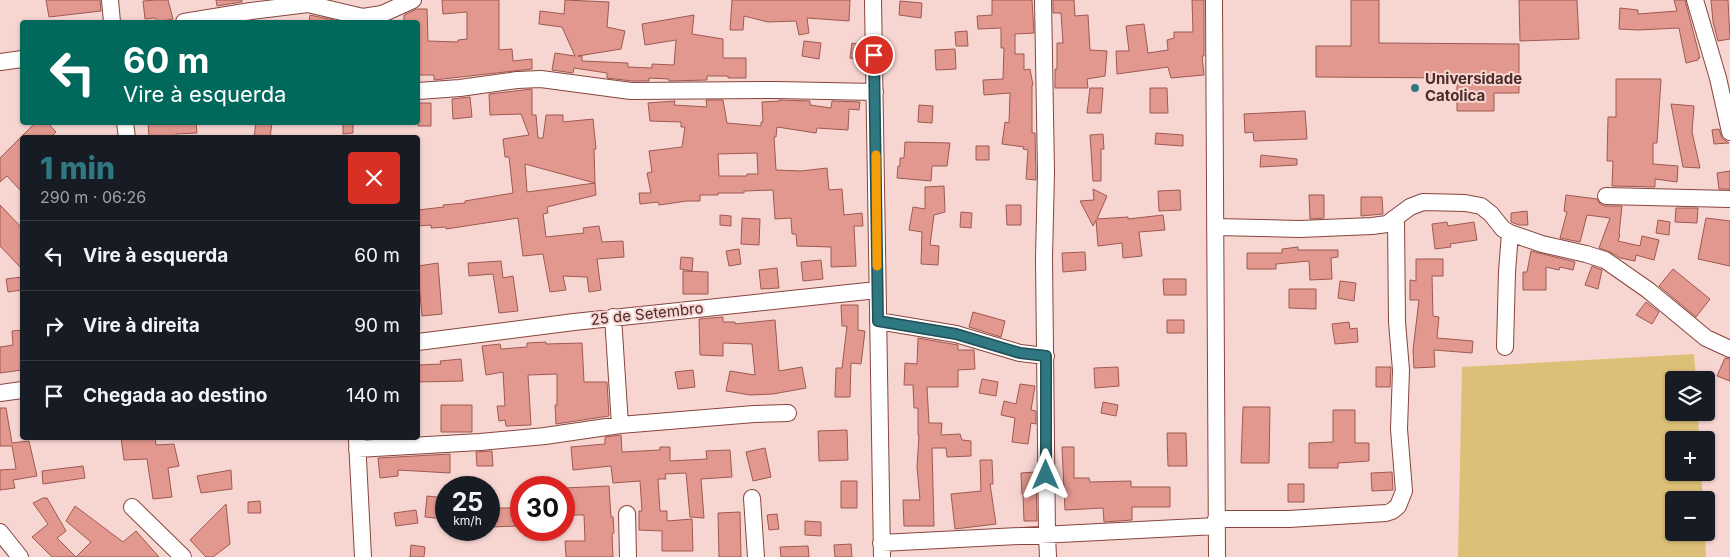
<!DOCTYPE html>
<html lang="pt">
<head>
<meta charset="utf-8">
<style>
  :root { --surface:#171b24; --page:#20242c; --text:#f1f3f6; --muted:#9ea1a6; --line:#363941; --accent:#307881 }
  body { margin:0; font-family:Inter,sans-serif; background:var(--page); color:var(--text); height:100vh; display:flex; flex-direction:column; font-size:19px; white-space:nowrap }
  * { box-sizing:border-box; margin:0 }
  p { font-size:16px; color:var(--muted) }
  .icon { flex:none; width:28px; height:28px; fill:none; stroke:currentColor; stroke-width:2; stroke-linecap:round; stroke-linejoin:round }
  .map { position:relative; flex:1; overflow:hidden }
  .details { position:absolute; left:20px; top:135px; width:400px; height:305px; display:flex; flex-direction:column; background:var(--surface); border-radius:5px; box-shadow:0 1px 4px #0004 }
  .details>* { flex:none }
  .banner { position:absolute; left:20px; top:20px; width:400px; height:105px; border-radius:5px; box-shadow:0 1px 4px #0004; background:#00695c; color:#fff; overflow:hidden }
  .controls { position:absolute; left:1665px; top:371px; display:grid; gap:10px }
  .controls a { display:grid; place-items:center; width:50px; height:50px; border-radius:5px; background:var(--surface); box-shadow:0 1px 4px #0004; font-size:25px }
  .speed { position:absolute; left:435px; top:476px; display:flex; gap:10px; font-size:25px; font-weight:700; text-align:center }
  .speed>* { display:grid; place-content:center; width:65px; height:65px; border-radius:50%; background:var(--surface); box-shadow:0 1px 4px #0004; line-height:1 }
  .speed small { font-size:12px; font-weight:400 }
  .speed .limit { border:8px solid #d22; background:#fff; color:#111 }
  .pin { position:absolute; display:grid; place-items:center; width:42px; height:42px; color:#fff; margin:-21px; border:2px solid #fff; border-radius:50%; box-shadow:0 1px 5px #0007 }
  .me { position:absolute; width:55px; margin:-28px; rotate:0deg; stroke-linejoin:round; filter:drop-shadow(0 0 4px #0008) }
  .turn { display:flex; align-items:center; gap:18px; height:105px; padding:0 20px; font-size:22px }
  .turn .icon { width:65px; height:65px; stroke-width:2.5 }
  .turn b { display:block; font-size:35px; line-height:42px }
  .round { display:grid; place-items:center; flex:none; width:52px; height:52px; border-radius:5px; background:var(--page) }
  .headline { display:flex; align-items:center; justify-content:space-between; height:85px; padding:0 20px }
  h1 { font-size:30px; font-weight:800; line-height:38px; color:var(--accent) }
  ul { padding:0; list-style:none }
  li { display:flex; align-items:center; gap:15px; height:70px; padding:0 20px; border-top:1px solid var(--line) }
  li div { flex:1 }
  li b { display:block; font-size:19px }
  li em { font-style:normal }
  .map>svg:first-child { display:block }
  .green { fill:#ddc078 }
  .building { fill:#e3988f; stroke:#9e5951; fill-rule:evenodd }
  .lines { fill:none; stroke-linecap:round; stroke-linejoin:round }
  .minor-casing { stroke:#87453d; stroke-width:18 }
  .minor { stroke:#fff; stroke-width:16 }
  .route-casing { stroke:#1f4e54; stroke-width:12 }
  .route { stroke:#307881; stroke-width:9 }
  .slow { stroke:#f59e0b; stroke-width:9 }
  .poi-dot { fill:#307881; stroke:#f7d6d2; stroke-width:2 }
  .labels { text-anchor:middle; stroke-width:4; stroke-linejoin:round; paint-order:stroke }
  .poi-label { font-size:15px; font-weight:bold; fill:#4b2c29; stroke:#f7d6d2; text-anchor:start }
  .street-label { font-size:15px; fill:#4b2c29; stroke:#f7d6d2 }
</style>
</head>
<body>
<div class="map">
<svg width="1730" height="557" viewBox="0 0 1730 557">
  <rect width="100%" height="100%" fill="#f7d6d2"/>
  <path class="green" d="M1694,354L1696,380H1674V412L1698,413L1699,440H1674V472L1701,473L1703,500H1674V532L1705,533L1706,557H1458L1462,367Z"/>
  <path class="building" d="M46,0H100L101,11L49,17Z
    M156,0H168L173,19L158,22L155,18L145,19L143,1Z
    M216,0H242V2L217,6Z
    M442,0H499V50L512,49L513,61L532,59V69L434,80V75H418V22H404V15L417,9H427L428,41L458,42V40L467,39V12L443,14Z
    M565,0L609,2L607,27L625,31L621,49L578,56H582V61L628,63V67L652,68V64L674,65L676,40L645,45L642,24L694,15L692,34L723,39V58H746V78H728V76H707V80L669,81V79L649,78V81H632L607,78V73L574,68L573,73L552,70L555,53L575,56L562,27L539,24L540,11L564,14Z
    M732,0H850L849,21L807,18L809,33L799,35L796,21L768,22L744,16L743,30H730Z
    M992,0H1032L1034,33L1015,34V54H1024V70L1030,69L1033,85H1032V133H1035L1036,180L1026,179L1028,150L1023,149L1024,147L1002,144L1005,122L1009,123L1010,93L984,95L983,80L1003,79L1004,48H1001V28L978,29L977,16L992,15Z
    M1053,0H1074L1075,16L1088,15L1090,50L1107,51L1105,76L1087,79L1088,88H1055V69H1057V43H1063L1061,13H1053Z
    M1192,0H1204V56H1202L1204,75L1171,78L1168,67L1117,74L1116,51H1129L1126,26L1144,24L1148,53L1168,50L1167,40L1174,38V32H1193Z
    M1351,0H1379V43L1519,44V93H1494V111H1457V78L1316,77V46H1351Z
    M1519,0H1577L1579,39L1520,41Z
    M1674,0H1685L1700,58H1698V60L1686,63L1679,28L1638,30L1619,29L1620,8L1638,10V14L1677,11Z
    M1711,0H1728L1730,39L1718,41L1713,22Z
    M900,1L922,3L921,18L899,15Z
    M310,15L343,22H309Z
    M967,31L968,46H956L955,32Z
    M804,41L821,43L819,59L802,56Z
    M852,43L864,45L861,60L850,58Z
    M955,49L956,69L936,70L935,50Z
    M1616,79H1661L1657,143H1653V164L1678,166L1677,182L1655,179V187L1612,186L1613,161H1607L1608,117H1616Z
    M1090,88H1103L1101,113H1087Z
    M1150,88H1167L1168,113H1150Z
    M532,89V115H536L538,138H543L546,115H563V122L593,119L596,149H594L595,183L525,164L527,192L595,183L596,195L547,207L548,213L543,214L546,237L584,233L583,228L599,226L602,242L623,241L624,257L597,259L601,290L589,292L587,277L563,276L566,290L550,292L543,254L523,256L518,218L446,229V227L431,228V225L418,226V210L444,207L443,205L465,203V201L513,193L509,157H505L503,139L529,135L521,114L490,115L489,94Z
    M470,97L472,117L453,119L452,99Z
    M706,100H723L727,123L761,126V122H763L762,102L779,101V100L810,101V105L831,108L832,101L860,102L859,110L849,109L848,130L817,128L816,133L777,127L776,137H774L776,170L801,171L827,168L829,190L842,189L844,215L862,213L863,226H854L856,266L831,267V247L797,246L796,234H792L791,218L775,219L773,190L744,191V193H718V195H700V201H687L659,205L658,202L640,204L639,193H651L647,173L652,172L649,151L682,147L685,127H681V122L650,121L648,103L675,101L674,105L707,107ZM757,153L758,174H747V176H719L718,154Z
    M418,103H431V126H418Z
    M1671,104L1694,106L1692,132L1700,168L1683,167Z
    M919,105L933,106L932,123L918,122Z
    M1305,111L1307,139L1254,141L1253,132L1245,133L1244,114Z
    M36,122H47L56,132L50,138H22V192L7,176L0,182V158Z
    M148,122H196L197,133L176,134V138H149Z
    M256,122H272L270,138H254Z
    M343,122H353V133L343,134Z
    M1719,129L1722,138L1729,143L1714,144L1712,130Z
    M1156,133L1183,135V146L1155,144Z
    M1103,134L1104,149H1101V181H1093L1090,135Z
    M905,142L950,143L947,166H932L931,181L897,178L898,166H900V158H904Z
    M976,146H989V160H976Z
    M1261,155L1297,159V165L1260,167Z
    M1730,171V189H1719L1717,173Z
    M944,186L945,212L934,215L930,245L939,246L938,265L921,264L922,232L909,230L913,207L925,209V187Z
    M1093,189L1107,196L1097,219L1128,217V219L1163,215L1165,230L1139,232L1142,256L1123,258L1122,243L1098,246L1096,220L1093,226L1080,201L1094,200Z
    M1180,190L1181,210L1159,211L1158,191Z
    M1309,195H1324V218L1310,219Z
    M1566,195L1597,199L1600,204L1605,206H1622L1619,234L1620,235L1618,241L1640,246L1642,236L1659,240L1654,260L1636,255L1635,261L1620,258L1610,252L1599,248L1610,218L1587,215L1580,242L1560,238L1567,212L1564,211Z
    M1361,197H1382L1383,214L1361,216Z
    M0,205L22,228V269L0,246Z
    M1006,205H1021V225H1007Z
    M1676,208H1698L1697,223L1675,222Z
    M1527,211L1528,225H1519L1511,222V213Z
    M961,212L972,213L971,228L960,227Z
    M720,215L731,216V226L720,225Z
    M742,218L760,219L759,245L741,244Z
    M1706,218L1730,221V266L1698,259Z
    M1658,220L1670,222L1669,235L1656,233Z
    M1447,222L1448,226L1474,222L1477,240L1450,244L1451,247L1435,249L1432,224Z
    M1298,247V250H1338V257L1331,258L1332,279L1310,280L1309,261L1276,264V269H1247V253H1282V249Z
    M739,249L741,264L729,266L726,251Z
    M1531,251L1575,262L1573,270L1560,267L1559,270L1546,267V290H1523V272H1527Z
    M1085,252L1086,270L1063,272L1062,253Z
    M681,257L693,258L692,271L680,269Z
    M1416,259H1443V276H1432L1433,316L1439,317L1437,338L1473,341L1472,353L1434,350L1435,367L1414,368L1413,350L1419,300H1410V280L1416,281Z
    M821,260L823,279L803,281L801,262Z
    M501,261L503,278L513,276L518,311L499,313L493,274L469,276L468,263Z
    M438,263L442,314L422,316L419,284H418V266Z
    M1592,266L1602,270L1598,289L1585,285Z
    M777,268L779,288L761,289L759,270Z
    M1673,269L1710,299L1696,317L1659,286Z
    M683,271L708,272V294H683Z
    M22,277V290L8,292L6,279Z
    M1163,279H1186V295H1164Z
    M1340,281L1356,283L1354,301L1338,298Z
    M1289,289H1316V309L1289,308Z
    M1646,302L1659,312L1652,324L1636,315Z
    M841,305H858V330L865,331L861,364L851,363L850,397H835L836,368H842L847,326H842Z
    M973,312L1005,321L1001,337L969,327Z
    M723,317V322H735V324L775,320L779,371L802,367L806,388L773,394L750,395L726,391L730,371L755,375L752,344L723,343V356L700,355L699,319Z
    M1167,320H1184V333H1167Z
    M1349,322L1350,329L1357,328L1358,342L1335,344L1332,324Z
    M22,330V370L0,373V347L13,345L12,331Z
    M918,338L958,345V350H974L975,369L958,370V387H927L929,423H942L941,435L960,434L962,440L971,441V456L947,457L946,448H932L934,526H904L903,500H920L917,467L919,435H918V408H914L913,385H904L905,363L917,364Z
    M546,342V344L582,343L584,382H607L609,416L556,424L555,405H557V374L528,375L531,425L506,426L505,420L499,421L497,406H505L503,372L486,375L482,346L500,344L501,349L527,347V343Z
    M1725,358L1730,359V381L1717,376Z
    M461,359L463,381L418,382V365L441,364L440,361Z
    M1118,367L1119,386L1095,388L1094,368Z
    M1376,367H1391L1390,387H1376Z
    M693,370L695,387L678,389L675,372Z
    M982,379L998,382L996,396L979,393Z
    M1020,384L1035,386L1031,410L1036,411V424L1031,423L1028,444L1012,442L1015,418L1001,415L1004,401L1016,404Z
    M1103,402L1118,405L1116,416L1101,413Z
    M441,405H472V432H441Z
    M1243,407H1270L1269,463H1241Z
    M0,408H6L12,443L29,441L37,476L13,480L15,488L0,490V470L16,469L12,446H0Z
    M1333,410H1355V443H1369V461L1338,463V468H1309V443L1333,442Z
    M847,430L848,460L819,461L818,431Z
    M1167,433H1186L1187,466H1168Z
    M621,435L622,452L660,450V447H670V461L707,459L706,451L730,450L732,477L701,479L704,518L690,517L686,473L665,474L666,479H658L660,511H667V521L692,519L693,551H662V531L639,530V511H642L640,481L613,483L611,466L573,470L571,447L605,444V437Z
    M121,438H155L156,445L174,444L179,466L168,468L172,497L153,499L147,459L124,460Z
    M1062,447H1074V478H1089L1090,482L1131,481V487H1170V507H1132V520L1104,522L1103,508L1065,510Z
    M765,448L771,477L753,481L746,452Z
    M492,451L493,466H477L476,452Z
    M450,454V473L398,470V476L380,478L378,458Z
    M980,460H992L993,484H990L996,524L955,529L951,494L981,491Z
    M83,466L85,478L43,484L42,471Z
    M231,470L232,489L201,493L197,476Z
    M1036,472L1037,521H1024L1023,494H1022L1021,473Z
    M1392,472L1393,490L1372,491L1371,473Z
    M841,481H857V508H841Z
    M1288,484H1304V502H1288Z
    M609,486L611,517H613L614,533L612,534L613,557H566L565,541H585L584,515H564V488Z
    M427,496L446,498L444,519L425,517Z
    M43,498H47L66,531L57,538L76,557L91,542L66,521L75,506L123,542L136,531L159,557H52L32,537L48,524L33,503Z
    M260,501L261,513H248V502Z
    M226,504L230,544L213,557H206L190,540Z
    M492,508H516L517,526L492,527Z
    M416,510L418,523L396,526L394,513Z
    M740,512L741,557H719L718,513Z
    M777,514L779,529L769,530L767,515Z
    M805,521L821,522V536L805,535Z
    M851,544L852,557H835L834,545Z
    M411,545L425,547L424,557H410Z
    M808,546L809,557H781L780,547Z"/>
  <g class="lines">
    <g class="minor-casing">
      <path id="minor" d="M110,0L112,22
        M873,0L882,557
        M1043,0L1046,172L1044,258L1047,535L1048,557
        M1214,0L1217,557
        M1695,0L1718,78L1730,132
        M184,22L251,11L308,4L363,17L382,14L413,0
        M0,62L22,59
        M418,91L460,88L517,80L541,79L631,91L776,90L875,92
        M125,122L127,138
        M1606,196L1730,199
        M1215,227L1300,229L1372,226L1387,224L1410,207L1423,202L1465,203L1481,206L1491,214L1503,229L1510,233L1542,244L1586,254L1605,260L1648,290L1706,338L1730,349
        M613,317L620,425
        M878,321L956,334L1020,353L1046,356
        M418,342L574,322L877,290
        M1505,347L1507,272L1510,233
        M0,393L22,390
        M357,440L363,557
        M357,449L480,442L545,436L620,425L754,414L788,413
        M752,498L756,557
        M132,507L183,557
        M627,514L628,557
        M1216,519H1289L1386,513L1392,511L1398,506L1404,491L1399,429L1401,370L1397,322L1396,218
        M0,532L20,557
        M881,543L1217,526"/>
    </g>
    <use href="#minor" class="minor"/>
  </g>
  <g class="lines">
    <g class="route-casing">
      <path id="route" d="M874,55L878,321L956,334L1020,353L1046,356V475"/>
    </g>
    <use href="#route" class="route"/>
    <path class="slow" d="M876,155L877,266"/>
  </g>
  <circle class="poi-dot" cx="1415" cy="88" r="5"/>
  <g class="labels">
    <g class="poi-label">
      <text x="1425" y="84">Universidade<tspan x="1425" dy="17">Catolica</tspan></text>
    </g>
    <g class="street-label">
      <text transform="translate(647 314) rotate(-6)" y="5">25 de Setembro</text>
    </g>
  </g>
</svg>
<div class="controls">
<a><svg class="icon" aria-label="layers" viewBox="0 0 24 24"><path d="M12 4l9 5-9 5-9-5zM3 14l9 5 9-5"/></svg></a>
<a>+</a>
<a>−</a>
</div>
<div class="speed"><div>25<small>km/h</small></div><div class="limit">30</div></div>
<div class="pin" style="left:874px;top:55px;background:#d93025"><svg class="icon" aria-label="arrive" viewBox="0 0 24 24"><path d="M6 21V4h12l-3 4 3 4H6"/></svg></div>
<svg class="me" style="left:1046px;top:475px" viewBox="-20 -20 40 40"><path d="M0-17L14 15 0 8-14 15z" fill="#307881" stroke="#fff" stroke-width="4"/></svg>
<div class="banner">
<div class="turn"><svg class="icon" aria-label="left" viewBox="0 0 24 24"><path d="M17 20v-9H6M10 6l-5 5 5 5"/></svg><div><b>60 m</b>Vire à esquerda</div></div>
</div>
<section class="details">
<div class="headline"><div><h1>1 min</h1><p>290 m · 06:26</p></div><a class="round" style="background:#d93025;color:#fff"><svg class="icon" aria-label="close" viewBox="0 0 24 24"><path d="M6 6l12 12M18 6L6 18"/></svg></a></div>
<ul>
<li><svg class="icon" aria-label="left" viewBox="0 0 24 24"><path d="M17 20v-9H6M10 6l-5 5 5 5"/></svg><div><b>Vire à esquerda</b></div><em>60 m</em></li>
<li><svg class="icon" aria-label="right" viewBox="0 0 24 24"><path d="M7 20v-9h11M14 6l5 5-5 5"/></svg><div><b>Vire à direita</b></div><em>90 m</em></li>
<li><svg class="icon" aria-label="arrive" viewBox="0 0 24 24"><path d="M6 21V4h12l-3 4 3 4H6"/></svg><div><b>Chegada ao destino</b></div><em>140 m</em></li>
</ul>
</section>
</div>
</body>
</html>
